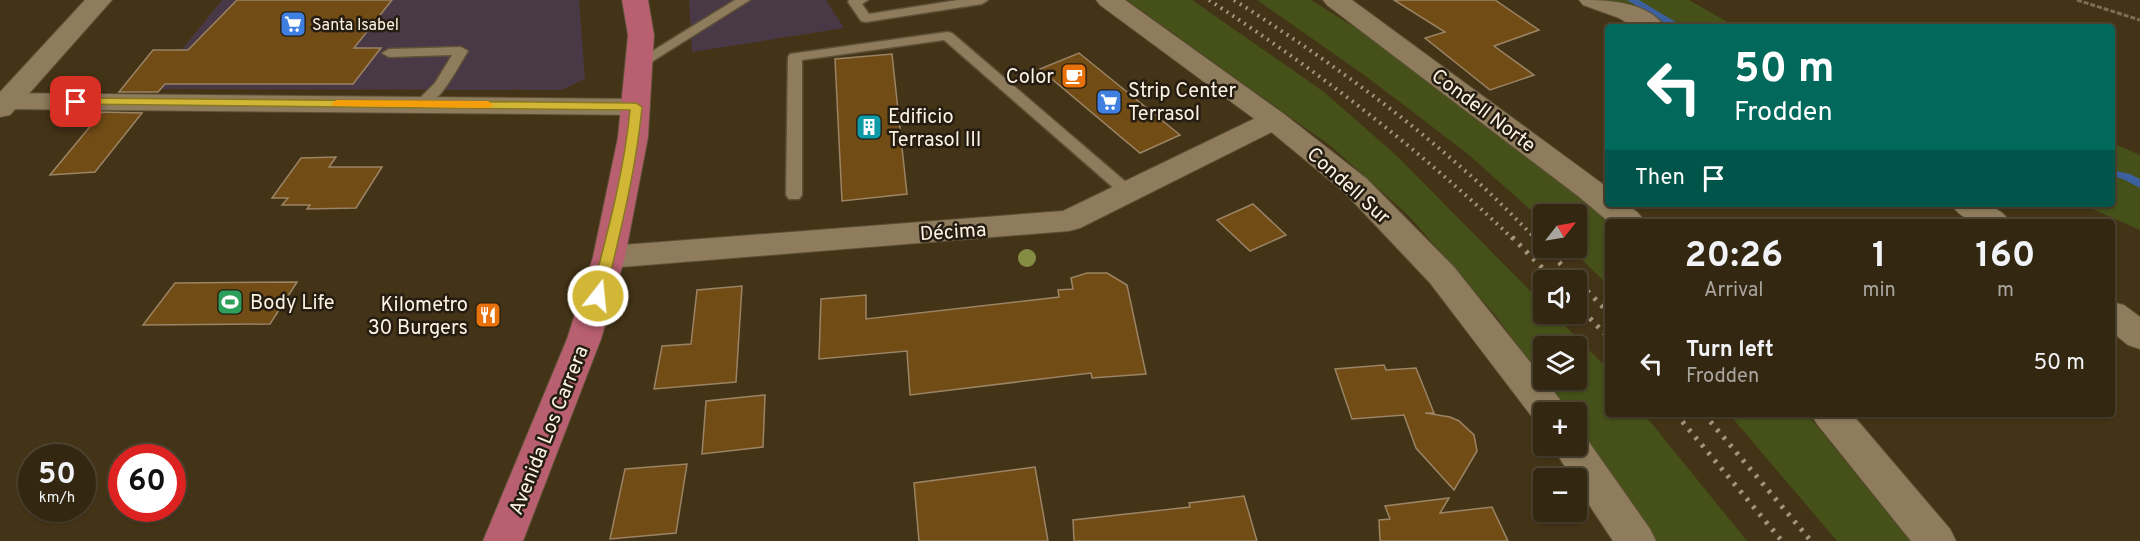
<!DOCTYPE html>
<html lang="en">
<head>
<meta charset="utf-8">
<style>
  :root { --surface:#332711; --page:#3b2f1a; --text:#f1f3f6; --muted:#a9a59f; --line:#4e4431 }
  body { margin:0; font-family:Overpass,sans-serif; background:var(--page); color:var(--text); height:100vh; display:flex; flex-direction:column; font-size:22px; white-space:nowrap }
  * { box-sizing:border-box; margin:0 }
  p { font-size:20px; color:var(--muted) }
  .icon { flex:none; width:33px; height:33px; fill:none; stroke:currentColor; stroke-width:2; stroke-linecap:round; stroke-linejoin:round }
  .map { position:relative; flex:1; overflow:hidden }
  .drawer { position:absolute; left:1605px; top:219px; width:510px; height:198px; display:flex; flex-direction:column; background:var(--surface); border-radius:6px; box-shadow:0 2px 4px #0004,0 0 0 2px var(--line) }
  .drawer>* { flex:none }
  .banner { position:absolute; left:1605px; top:24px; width:510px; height:183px; border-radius:6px; box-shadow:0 2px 4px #0004,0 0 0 2px var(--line); background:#00695c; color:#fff; overflow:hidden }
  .needle { width:39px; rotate:59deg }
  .fabs { position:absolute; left:1533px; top:204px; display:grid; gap:12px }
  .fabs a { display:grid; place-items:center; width:54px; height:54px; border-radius:6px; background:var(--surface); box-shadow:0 2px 4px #0004,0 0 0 2px var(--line); font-size:30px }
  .speed { position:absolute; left:18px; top:444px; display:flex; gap:12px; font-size:30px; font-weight:700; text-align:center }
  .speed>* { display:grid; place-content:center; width:78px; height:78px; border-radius:50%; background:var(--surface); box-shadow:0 2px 4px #0004,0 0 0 2px var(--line); line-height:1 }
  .speed small { font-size:15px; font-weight:400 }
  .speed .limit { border:9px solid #d22; background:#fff; color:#111 }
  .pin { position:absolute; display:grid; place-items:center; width:51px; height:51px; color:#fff; margin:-26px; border-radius:12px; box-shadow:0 3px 9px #0006 }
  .me { position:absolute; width:66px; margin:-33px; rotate:16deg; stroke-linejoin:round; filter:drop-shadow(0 0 4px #0008) }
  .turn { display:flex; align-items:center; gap:21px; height:126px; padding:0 30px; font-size:27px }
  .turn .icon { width:78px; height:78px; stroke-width:2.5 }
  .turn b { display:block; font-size:42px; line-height:51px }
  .then { display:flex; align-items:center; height:57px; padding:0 30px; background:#0003; gap:12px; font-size:22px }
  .eta { display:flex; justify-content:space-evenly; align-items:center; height:102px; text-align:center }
  .eta b { font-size:36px; font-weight:700; line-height:42px }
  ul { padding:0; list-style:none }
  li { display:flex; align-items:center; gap:18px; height:84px; padding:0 30px }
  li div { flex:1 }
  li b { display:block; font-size:22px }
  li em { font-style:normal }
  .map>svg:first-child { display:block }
  .commercial { fill:#493946 }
  .green { fill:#455118; fill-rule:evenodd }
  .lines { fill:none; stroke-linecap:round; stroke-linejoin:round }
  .stream { fill:#3c609d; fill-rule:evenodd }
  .building { fill:#724c15; stroke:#9b8366; stroke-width:1.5 }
  .service-casing { stroke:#5d5036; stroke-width:3 }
  .minor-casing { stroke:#5d5036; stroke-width:2 }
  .tertiary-casing { stroke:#5d5036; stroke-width:2 }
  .secondary-casing { stroke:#5d5036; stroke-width:2 }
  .primary-casing { stroke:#5d5036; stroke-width:2 }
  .path { stroke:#7d6f56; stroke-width:3; stroke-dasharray:5 2; stroke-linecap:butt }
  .service { fill:#8e7c5c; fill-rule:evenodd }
  .minor { fill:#8e7c5c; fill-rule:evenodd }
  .tertiary { fill:#8e7c5c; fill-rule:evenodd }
  .secondary { fill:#8e7c5c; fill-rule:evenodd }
  .primary { fill:#b85f70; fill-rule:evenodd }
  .rail-far1 { stroke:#a1957e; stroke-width:4; stroke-dasharray:2 5; stroke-linecap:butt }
  .rail { stroke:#a1957e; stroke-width:5; stroke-dasharray:3 7; stroke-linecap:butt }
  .tree { fill:#858c44 }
  .route { fill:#d2b736; stroke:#887723; stroke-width:1.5 }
  .slow { fill:#f59e0b }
  .labels { text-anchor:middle; stroke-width:5; stroke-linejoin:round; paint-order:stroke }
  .far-poi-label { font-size:16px; fill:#fdf3e2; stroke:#251d11; text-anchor:start }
  .poi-label { font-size:20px; fill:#fdf3e2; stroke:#251d11; text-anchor:start }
  .street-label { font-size:20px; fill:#fdf3e2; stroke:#251d11 }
</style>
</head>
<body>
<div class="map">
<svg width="2140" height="541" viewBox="0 0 2140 541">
  <rect width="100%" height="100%" fill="#443417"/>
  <path class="commercial" d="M222,0H579L585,79L561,90L150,89Z
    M689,0H826L844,28L692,52Z"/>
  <path class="green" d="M1127,0H1192L1324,92L1397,156L1543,304L1544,314H1553L1608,369V414H1644L1747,541H1655L1577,427L1576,412H1566L1496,316L1409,216L1332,147ZM1544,346H1576V380H1544Z
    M1257,0H1311L1383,45L1543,163L1610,222H1608V285L1570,248H1576V214H1544L1543,221L1468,154L1367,77Z
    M1589,0H1689L1736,27H1654L1608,11Z
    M2112,143L2140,155V230L2081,204H2112Z
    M1729,414H1807L1910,541H1837Z"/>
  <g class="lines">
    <path class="stream" d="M1627,0H1639L1684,27H1672Z
      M2112,170L2130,174L2140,179V188L2123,179L2112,176Z"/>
  </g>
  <path class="building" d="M237,0H392L354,48H381L353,84H165L158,92H119L153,50H188Z
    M1394,0H1495L1539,30L1494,46L1534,75L1490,90L1425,38L1445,32Z
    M1079,53L1180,135L1140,153L1040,69Z
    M892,54L907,194L842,201L835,59Z
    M102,112L142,113L95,172L50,175Z
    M336,157L329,167H382L356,208L307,209L310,205H282L288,198H272L301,158Z
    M1253,204L1286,235L1250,251L1217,220Z
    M1087,273H1107L1127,285L1146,374L1092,378L1091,373L910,395L907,351L819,359L821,299L866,295V319L1059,297L1058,290L1073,289L1071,278Z
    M297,282L270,324L143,325L175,283Z
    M742,286L736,382L654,389L662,346L691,344L697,290Z
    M1384,365L1386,370L1416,368L1434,413H1425L1450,417L1459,421L1474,435L1477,451L1454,490L1416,448L1404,415L1352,419L1335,369Z
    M765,395L763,447L702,454L706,401Z
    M687,464L676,533L610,539L625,469Z
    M1035,467L1048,541H919L914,483Z
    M1244,496L1257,541H1074L1073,520L1190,507L1189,503Z
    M1449,498L1440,513L1492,507L1508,541H1380L1379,520L1390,519L1385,506Z"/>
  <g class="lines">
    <g class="service-casing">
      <path id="service" d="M735,0H750L645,66L640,67L633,63Z
        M849,0H868L862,4L869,14L958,0H988L982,4L866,22L861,21L848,2Z
        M947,32L952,33L1134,189L1137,193L1134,197H1124L944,40L802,60V195L799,199H789L786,195L788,57L790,54Z
        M461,47L468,51C458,67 440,104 421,108L414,104L435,83L452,55L389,57L382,53L389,49Z"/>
    </g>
    <g class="minor-casing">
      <path id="minor" d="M1323,0H1352L1600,182L1608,189V204C1625,204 1635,206 1645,222H1609L1578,196L1327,5Z
        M1579,0C1607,0 1647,1 1665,27H1634L1619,18L1583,5Z
        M1274,111L1284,114L1288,120L1284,126L1080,228L1069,231L609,268L597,265L593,257L597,249L609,246L1063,211L1264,114Z
        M1951,204C1974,204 1996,200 2010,222C1987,222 1965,226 1951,204Z
        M2112,302L2124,305L2140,317V349L2128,345L2112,332Z
        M1811,414H1852L1950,529L1956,541H1911L1817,424Z"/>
    </g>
    <g class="tertiary-casing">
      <path id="tertiary" d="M85,0H112L10,115L0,117V92Z
        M1096,0H1125L1284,114L1367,179L1454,267L1562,402L1567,412H1544V425L1536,422L1430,283L1345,193L1264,126L1100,5Z
        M1576,433L1584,435L1650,529L1656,541H1613L1576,485V478H1572L1552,446H1576Z"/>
    </g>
    <g class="secondary-casing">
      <path id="secondary" d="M0,93L636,99L646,101L650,107L646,113L636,115L0,109Z"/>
    </g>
    <g class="primary-casing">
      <path id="primary" d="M622,0H648L654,35L648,137L625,257L601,339L523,541H483L567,339L593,257L618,137L628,35Z"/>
    </g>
    <path class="path" d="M2077,0L2140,20"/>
    <use href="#service" class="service"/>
    <use href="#minor" class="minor"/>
    <use href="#tertiary" class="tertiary"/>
    <use href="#secondary" class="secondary"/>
    <use href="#primary" class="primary"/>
    <path class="rail-far1" d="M1209,0C1318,71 1419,149 1513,239
      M1234,0C1314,51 1392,106 1463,169C1489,191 1512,215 1536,239"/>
    <path class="rail" d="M1512,237L1554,280
      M1535,237L1544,246
      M1545,248L1608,312
      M1576,304L1608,337
      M1676,414L1782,541
      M1704,414L1811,541"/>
  </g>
  <circle class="tree" cx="1027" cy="258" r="9"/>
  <path class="route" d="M76,98L636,103L642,107C636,171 620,233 605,296L598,300L591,296C607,234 624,173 630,110L71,104L70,102Z"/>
  <path class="slow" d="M337,100L488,101L494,105L488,108L333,106L332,103Z"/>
  <defs>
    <g id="supermarket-square" transform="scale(1.35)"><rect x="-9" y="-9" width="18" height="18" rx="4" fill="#3f7fe0" stroke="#251d11"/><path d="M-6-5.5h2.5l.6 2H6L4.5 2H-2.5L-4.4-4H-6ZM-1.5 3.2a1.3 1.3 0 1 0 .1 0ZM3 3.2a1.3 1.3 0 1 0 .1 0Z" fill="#fff"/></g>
    <g id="cafe-square" transform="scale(1.35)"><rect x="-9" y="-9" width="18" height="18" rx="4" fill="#e8710a" stroke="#251d11"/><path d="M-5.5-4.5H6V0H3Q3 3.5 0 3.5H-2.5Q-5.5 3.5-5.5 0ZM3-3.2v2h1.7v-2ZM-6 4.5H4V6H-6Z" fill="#fff"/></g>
    <g id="building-square" transform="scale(1.35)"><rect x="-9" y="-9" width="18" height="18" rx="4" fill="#0f9aa8" stroke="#251d11"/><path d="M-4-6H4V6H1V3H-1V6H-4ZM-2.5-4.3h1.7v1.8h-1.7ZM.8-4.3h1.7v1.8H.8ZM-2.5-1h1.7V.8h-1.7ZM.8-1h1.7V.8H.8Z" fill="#fff"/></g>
    <g id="stadium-square" transform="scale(1.35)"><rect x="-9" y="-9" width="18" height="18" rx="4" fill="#2e9e5b" stroke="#251d11"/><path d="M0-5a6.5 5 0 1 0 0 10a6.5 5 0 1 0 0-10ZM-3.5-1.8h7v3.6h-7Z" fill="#fff"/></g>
    <g id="restaurant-square" transform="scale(1.35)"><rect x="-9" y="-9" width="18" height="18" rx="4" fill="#e8710a" stroke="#251d11"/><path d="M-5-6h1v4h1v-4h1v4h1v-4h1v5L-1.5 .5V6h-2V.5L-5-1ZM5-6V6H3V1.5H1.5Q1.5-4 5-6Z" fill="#fff"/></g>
  </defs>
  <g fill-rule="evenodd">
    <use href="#supermarket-square" x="293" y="24"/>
    <use href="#cafe-square" x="1074" y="76"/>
    <use href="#supermarket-square" x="1109" y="102"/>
    <use href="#building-square" x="869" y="127"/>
    <use href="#stadium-square" x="230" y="302"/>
    <use href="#restaurant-square" x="488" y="315"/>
  </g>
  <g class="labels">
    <g class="far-poi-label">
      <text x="312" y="30">Santa Isabel</text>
    </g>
    <g class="poi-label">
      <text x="1054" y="83" text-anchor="end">Color</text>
      <text x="1128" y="97">Strip Center<tspan x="1128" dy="23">Terrasol</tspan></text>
      <text x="888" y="123">Edificio<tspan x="888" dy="23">Terrasol III</tspan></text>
      <text x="250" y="309">Body Life</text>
      <text x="468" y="311" text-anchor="end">Kilometro<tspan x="468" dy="23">30 Burgers</tspan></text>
    </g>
    <g class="street-label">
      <text transform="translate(1484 110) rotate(37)" y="7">Condell Norte</text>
      <text transform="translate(1349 185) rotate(42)" y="7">Condell Sur</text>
      <text transform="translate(953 231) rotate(-4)" y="7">Décima</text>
      <text transform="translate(548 430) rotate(-68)" y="7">Avenida Los Carrera</text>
    </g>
  </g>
</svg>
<div class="fabs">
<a><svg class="needle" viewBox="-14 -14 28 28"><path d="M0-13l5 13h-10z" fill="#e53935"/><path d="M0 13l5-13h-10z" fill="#a9a59f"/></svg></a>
<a><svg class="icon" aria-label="sound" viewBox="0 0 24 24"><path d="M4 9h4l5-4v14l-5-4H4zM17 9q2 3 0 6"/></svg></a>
<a><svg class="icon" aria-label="layers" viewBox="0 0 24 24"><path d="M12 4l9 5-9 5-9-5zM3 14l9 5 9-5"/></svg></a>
<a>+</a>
<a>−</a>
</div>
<div class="speed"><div>50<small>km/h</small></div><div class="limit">60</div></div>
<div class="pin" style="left:76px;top:102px;background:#d93025"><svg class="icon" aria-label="arrive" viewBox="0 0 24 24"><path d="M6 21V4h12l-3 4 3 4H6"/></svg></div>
<svg class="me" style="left:598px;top:296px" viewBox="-20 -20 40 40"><circle r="17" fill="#d2b736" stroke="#fff" stroke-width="3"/><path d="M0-11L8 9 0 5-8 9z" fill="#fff"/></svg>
<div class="banner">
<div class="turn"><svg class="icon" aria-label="left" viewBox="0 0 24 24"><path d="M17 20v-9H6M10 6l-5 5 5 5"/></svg><div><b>50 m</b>Frodden</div></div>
<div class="then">Then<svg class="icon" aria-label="arrive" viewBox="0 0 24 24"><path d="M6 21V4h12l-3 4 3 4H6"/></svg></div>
</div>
<section class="drawer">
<div class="eta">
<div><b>20:26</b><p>Arrival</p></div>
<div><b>1</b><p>min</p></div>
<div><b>160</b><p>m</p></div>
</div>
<ul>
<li><svg class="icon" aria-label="left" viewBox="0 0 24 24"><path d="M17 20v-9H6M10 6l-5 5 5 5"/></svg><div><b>Turn left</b><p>Frodden</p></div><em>50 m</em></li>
</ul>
</section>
</div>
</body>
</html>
